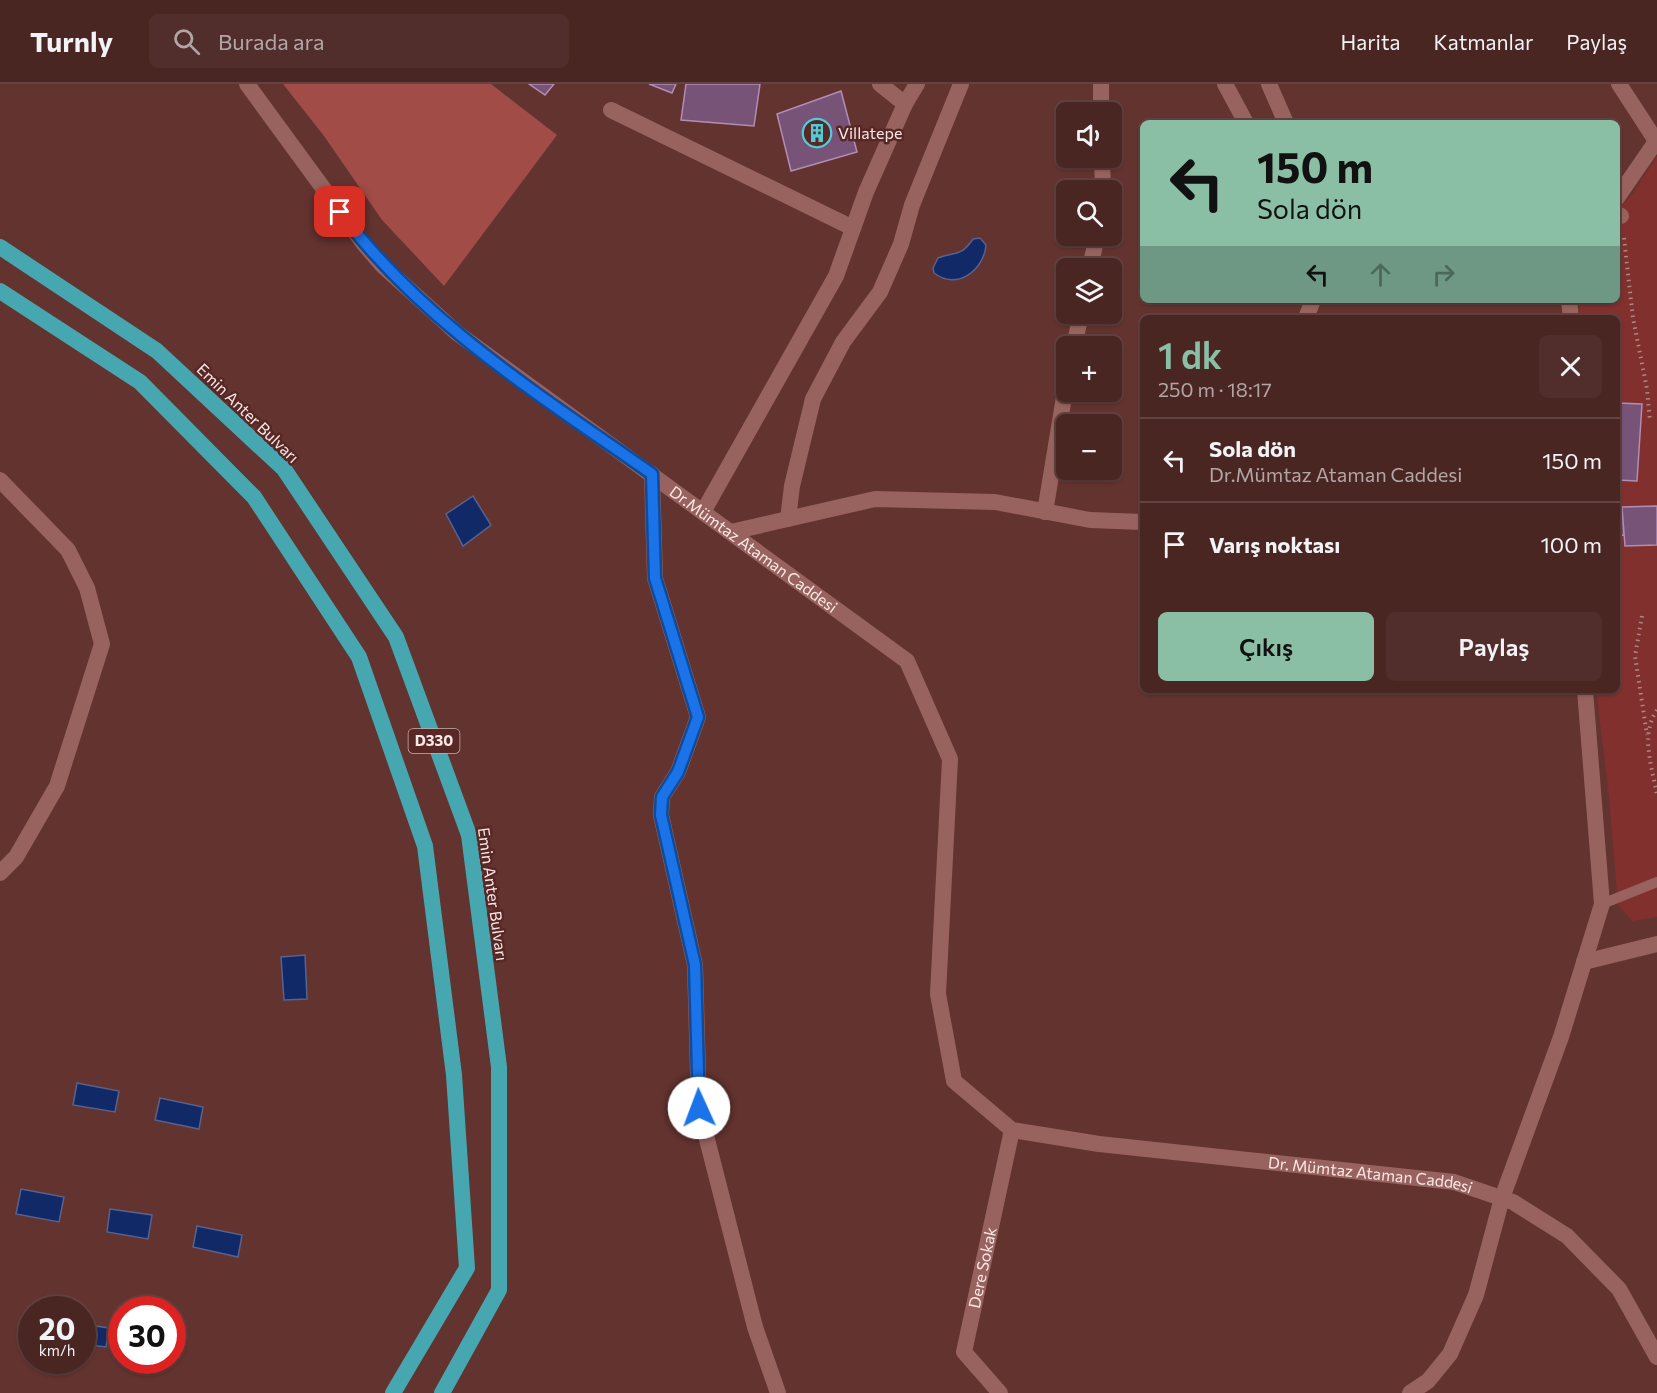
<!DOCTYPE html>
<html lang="tr">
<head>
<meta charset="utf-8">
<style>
  :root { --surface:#4a2623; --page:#512e2b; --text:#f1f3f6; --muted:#b2a5a6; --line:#614341; --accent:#8abfa5 }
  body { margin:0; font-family:Commissioner,sans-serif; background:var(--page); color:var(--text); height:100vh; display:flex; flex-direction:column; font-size:22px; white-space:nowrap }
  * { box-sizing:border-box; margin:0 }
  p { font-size:20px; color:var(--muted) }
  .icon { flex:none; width:33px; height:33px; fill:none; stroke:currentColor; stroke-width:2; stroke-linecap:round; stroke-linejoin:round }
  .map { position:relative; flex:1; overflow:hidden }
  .details { position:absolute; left:1140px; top:231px; width:480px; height:378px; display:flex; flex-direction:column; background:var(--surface); border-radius:9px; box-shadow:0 2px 4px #0004,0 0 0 2px var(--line) }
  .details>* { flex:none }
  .top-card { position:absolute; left:1140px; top:36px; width:480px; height:183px; border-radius:9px; box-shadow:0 2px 4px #0004,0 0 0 2px var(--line); background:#8abfa5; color:#111; overflow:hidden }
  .tools { position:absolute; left:1056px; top:18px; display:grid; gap:12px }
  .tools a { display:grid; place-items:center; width:66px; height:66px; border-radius:9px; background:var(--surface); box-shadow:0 2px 4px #0004,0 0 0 2px var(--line); font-size:30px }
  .speed { position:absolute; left:18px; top:1212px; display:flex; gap:12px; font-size:30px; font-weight:700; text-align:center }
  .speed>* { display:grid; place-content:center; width:78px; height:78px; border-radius:50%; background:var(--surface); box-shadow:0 2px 4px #0004,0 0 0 2px var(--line); line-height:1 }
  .speed small { font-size:15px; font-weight:400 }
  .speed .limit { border:9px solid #d22; background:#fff; color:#111 }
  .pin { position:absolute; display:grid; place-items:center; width:51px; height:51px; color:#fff; margin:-26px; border-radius:12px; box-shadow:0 3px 9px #0006 }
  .me { position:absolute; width:66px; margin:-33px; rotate:358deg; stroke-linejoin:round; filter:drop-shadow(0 0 4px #0008) }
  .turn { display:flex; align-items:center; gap:21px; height:126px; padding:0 18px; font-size:27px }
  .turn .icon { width:78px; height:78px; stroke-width:2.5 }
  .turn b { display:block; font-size:42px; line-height:51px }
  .lanes { display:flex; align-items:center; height:57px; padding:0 18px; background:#0003; justify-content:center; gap:30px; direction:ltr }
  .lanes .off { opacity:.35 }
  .round { display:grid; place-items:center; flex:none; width:63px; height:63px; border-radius:9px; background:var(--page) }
  .headline { display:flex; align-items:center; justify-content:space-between; height:102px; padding:0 18px }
  h1 { font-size:36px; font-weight:600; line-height:45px; color:var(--accent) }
  .cta { display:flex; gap:12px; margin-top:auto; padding:12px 18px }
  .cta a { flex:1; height:69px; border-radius:9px; background:var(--accent); color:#111; font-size:24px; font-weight:600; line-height:69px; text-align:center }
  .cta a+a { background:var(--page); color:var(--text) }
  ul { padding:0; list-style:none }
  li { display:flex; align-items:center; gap:18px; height:84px; padding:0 18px; border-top:2px solid var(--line) }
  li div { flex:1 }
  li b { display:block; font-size:22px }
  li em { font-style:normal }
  header { display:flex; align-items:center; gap:36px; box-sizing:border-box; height:84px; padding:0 30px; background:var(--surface); border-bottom:2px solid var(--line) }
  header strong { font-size:28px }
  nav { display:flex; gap:33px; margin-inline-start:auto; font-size:21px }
  .search { width:420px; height:54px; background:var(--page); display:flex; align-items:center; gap:15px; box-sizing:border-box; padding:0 21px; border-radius:9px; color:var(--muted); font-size:22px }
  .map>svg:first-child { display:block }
  .green { fill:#81302d }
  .forest { fill:#a14c47 }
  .water { fill:#122968; stroke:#58628e; stroke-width:1.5 }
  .building { fill:#765377; stroke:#b28db4; stroke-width:1.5 }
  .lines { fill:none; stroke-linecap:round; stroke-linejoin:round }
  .path { stroke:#aa8885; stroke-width:4; stroke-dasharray:1.5 4.5; stroke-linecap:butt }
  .service { stroke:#98635e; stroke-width:10 }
  .minor { stroke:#98635e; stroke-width:16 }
  .tertiary { stroke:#98635e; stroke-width:16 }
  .trunk { stroke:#46a7b1; stroke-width:16 }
  .route-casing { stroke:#114b97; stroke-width:15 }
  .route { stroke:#1a73e8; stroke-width:10 }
  .labels { text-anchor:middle; stroke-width:5; stroke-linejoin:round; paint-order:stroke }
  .shield { fill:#572825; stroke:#caaeac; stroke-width:1.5 }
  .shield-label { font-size:15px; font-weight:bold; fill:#fbe8e6 }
  .poi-label { font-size:16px; fill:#fbe8e6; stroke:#572825; text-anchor:start }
  .street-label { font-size:16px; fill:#fbe8e6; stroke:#572825 }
</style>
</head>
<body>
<header>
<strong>Turnly</strong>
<div class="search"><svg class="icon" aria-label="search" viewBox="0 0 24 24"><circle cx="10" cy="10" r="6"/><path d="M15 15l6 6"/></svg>Burada ara</div>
<nav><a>Harita</a><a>Katmanlar</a><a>Paylaş</a></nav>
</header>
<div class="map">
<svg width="1657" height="1309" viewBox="0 0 1657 1309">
  <rect width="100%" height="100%" fill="#63332f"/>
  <path class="green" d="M1657,72V833L1632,837L1618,821L1609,712L1596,606H1617V234H1580L1579,216H1617V127L1633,109Z"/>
  <path class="forest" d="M283,0H491L557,51L444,202L382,136L324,52Z"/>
  <path class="water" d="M980,154L986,161C984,186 957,207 934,189L933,184L938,174C955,167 960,174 973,155Z
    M473,412L491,441L463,462L446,430Z
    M305,871L307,915L284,916L281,873Z
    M77,999L119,1007L115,1028L73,1021Z
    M160,1014L203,1023L199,1045L155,1036Z
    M21,1105L64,1113L59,1138L16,1130Z
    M110,1125L152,1131L148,1155L107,1148Z
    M197,1142L242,1151L238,1173L193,1163Z
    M82,1240L109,1244L106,1263L83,1260Z"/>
  <path class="building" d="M529,0H554L545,11Z
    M649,0H676L672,9Z
    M686,0H760L754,42L681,36Z
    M841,7L857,68L791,87L777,30Z
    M1617,319L1642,320L1637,397L1617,396Z
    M1657,422V461L1625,462L1622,423Z
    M1617,423H1622L1624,451L1617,452Z"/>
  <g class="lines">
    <path class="path" d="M1624,154L1633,234L1647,305L1650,337
      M1642,532L1635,572L1647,651
      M1657,626C1640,651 1652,682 1657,711"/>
    <path class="service" d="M1602,820L1657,798"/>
    <g class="minor">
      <path d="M880,0L905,20"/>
      <path d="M1101,0V28"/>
      <path d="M1225,0L1246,39"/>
      <path d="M1269,0L1286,39"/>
      <path d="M1619,0L1656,57"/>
      <path d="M611,26L853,144"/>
      <path d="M1102,74L1103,106"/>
      <path d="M1617,114L1657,56"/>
      <path d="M1617,130L1621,132"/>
      <path d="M1090,184L1097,152"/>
      <path d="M1569,216L1571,234"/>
      <path d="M1306,234L1313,216"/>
      <path d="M1074,262L1081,230"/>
      <path d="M652,390L655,494L698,633L678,688L662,713L661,731L695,881L699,1024L755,1243L778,1309"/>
      <path d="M0,396L68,466L87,504L102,560L57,702L16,773L0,789"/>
      <path d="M703,428L836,192L866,108L905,20L917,0"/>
      <path d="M1045,428L1066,301"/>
      <path d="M788,435L792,402L813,315L843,258L880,208L901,160L912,121L961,0"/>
      <path d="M731,448L875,415L995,418L1090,436L1143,438"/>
      <path d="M1584,878L1657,860"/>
      <path id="s1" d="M1000,1309L964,1268L1012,1046"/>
      <path d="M1410,1309L1428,1297L1450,1270L1476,1211L1502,1114L1561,953L1602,820L1585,606"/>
    </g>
    <path class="tertiary" id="s2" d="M247,0L364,160L382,181L457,249L907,577L950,675L938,910L954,997L1012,1046L1099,1060L1454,1098L1513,1118L1567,1152L1619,1205L1657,1273"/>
    <path class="trunk" d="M0,163L157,267L284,385L396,553L469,751L499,983V1206L442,1309
      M0,207L140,298L254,413L359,573L425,762L454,991L467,1184L393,1309"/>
  </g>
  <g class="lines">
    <g class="route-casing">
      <path id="route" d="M340,128C422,238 541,312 652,390L655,494L698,633L678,688L662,713L661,731L695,881L699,1024"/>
    </g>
    <use href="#route" class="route"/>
  </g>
  <defs>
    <g id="building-ring" transform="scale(1.5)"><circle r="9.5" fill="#572825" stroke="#52cbd8" stroke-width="1.5"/><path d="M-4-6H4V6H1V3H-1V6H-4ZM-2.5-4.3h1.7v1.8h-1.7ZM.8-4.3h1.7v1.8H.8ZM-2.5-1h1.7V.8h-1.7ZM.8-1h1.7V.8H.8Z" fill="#52cbd8"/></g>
  </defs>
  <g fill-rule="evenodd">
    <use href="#building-ring" x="817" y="49"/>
  </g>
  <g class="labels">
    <rect class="shield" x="408.5" y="645" width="51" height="24" rx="4.5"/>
    <g class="shield-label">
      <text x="434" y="662">D330</text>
    </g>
    <g class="poi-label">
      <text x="838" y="55">Villatepe</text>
    </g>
    <g class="street-label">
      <text transform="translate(248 329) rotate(44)" y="6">Emin Anter Bulvarı</text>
      <text dy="6" stroke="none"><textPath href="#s2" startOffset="694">Dr.Mümtaz Ataman Caddesi</textPath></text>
      <text transform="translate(493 810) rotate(82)" y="6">Emin Anter Bulvarı</text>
      <text dy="6" stroke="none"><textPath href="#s2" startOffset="1752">Dr. Mümtaz Ataman Caddesi</textPath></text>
      <text dy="6" stroke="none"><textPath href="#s1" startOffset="141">Dere Sokak</textPath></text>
    </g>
  </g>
</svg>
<div class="tools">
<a><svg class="icon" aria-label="sound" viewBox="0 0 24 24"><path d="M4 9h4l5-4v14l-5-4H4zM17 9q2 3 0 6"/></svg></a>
<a><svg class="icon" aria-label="search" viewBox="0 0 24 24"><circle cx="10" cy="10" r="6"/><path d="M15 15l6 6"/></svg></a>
<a><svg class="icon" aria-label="layers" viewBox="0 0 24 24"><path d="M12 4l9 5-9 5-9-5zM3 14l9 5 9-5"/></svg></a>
<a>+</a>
<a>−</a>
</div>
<div class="speed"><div>20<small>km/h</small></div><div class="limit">30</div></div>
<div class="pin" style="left:340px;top:128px;background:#d93025"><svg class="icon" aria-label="arrive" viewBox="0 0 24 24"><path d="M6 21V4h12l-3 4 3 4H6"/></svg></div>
<svg class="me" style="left:699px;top:1024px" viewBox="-20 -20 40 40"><circle r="19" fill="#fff"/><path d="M0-13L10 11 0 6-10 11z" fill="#1a73e8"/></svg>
<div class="top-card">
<div class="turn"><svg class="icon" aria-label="left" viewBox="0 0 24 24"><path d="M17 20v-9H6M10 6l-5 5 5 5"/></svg><div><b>150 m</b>Sola dön</div></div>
<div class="lanes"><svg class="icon" aria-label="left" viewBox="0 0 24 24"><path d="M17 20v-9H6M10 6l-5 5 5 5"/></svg><svg class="icon off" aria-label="ahead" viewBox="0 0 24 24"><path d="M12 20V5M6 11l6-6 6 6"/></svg><svg class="icon off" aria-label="right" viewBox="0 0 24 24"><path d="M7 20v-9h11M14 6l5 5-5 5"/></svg></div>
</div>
<section class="details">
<div class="headline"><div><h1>1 dk</h1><p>250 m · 18:17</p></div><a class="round"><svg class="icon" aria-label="close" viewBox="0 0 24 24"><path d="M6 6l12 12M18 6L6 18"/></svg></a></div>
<ul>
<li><svg class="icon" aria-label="left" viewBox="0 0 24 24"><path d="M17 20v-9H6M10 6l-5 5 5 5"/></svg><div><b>Sola dön</b><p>Dr.Mümtaz Ataman Caddesi</p></div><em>150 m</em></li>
<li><svg class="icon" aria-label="arrive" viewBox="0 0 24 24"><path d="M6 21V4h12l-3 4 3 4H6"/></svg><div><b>Varış noktası</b></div><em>100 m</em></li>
</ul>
<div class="cta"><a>Çıkış</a><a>Paylaş</a></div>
</section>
</div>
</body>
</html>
